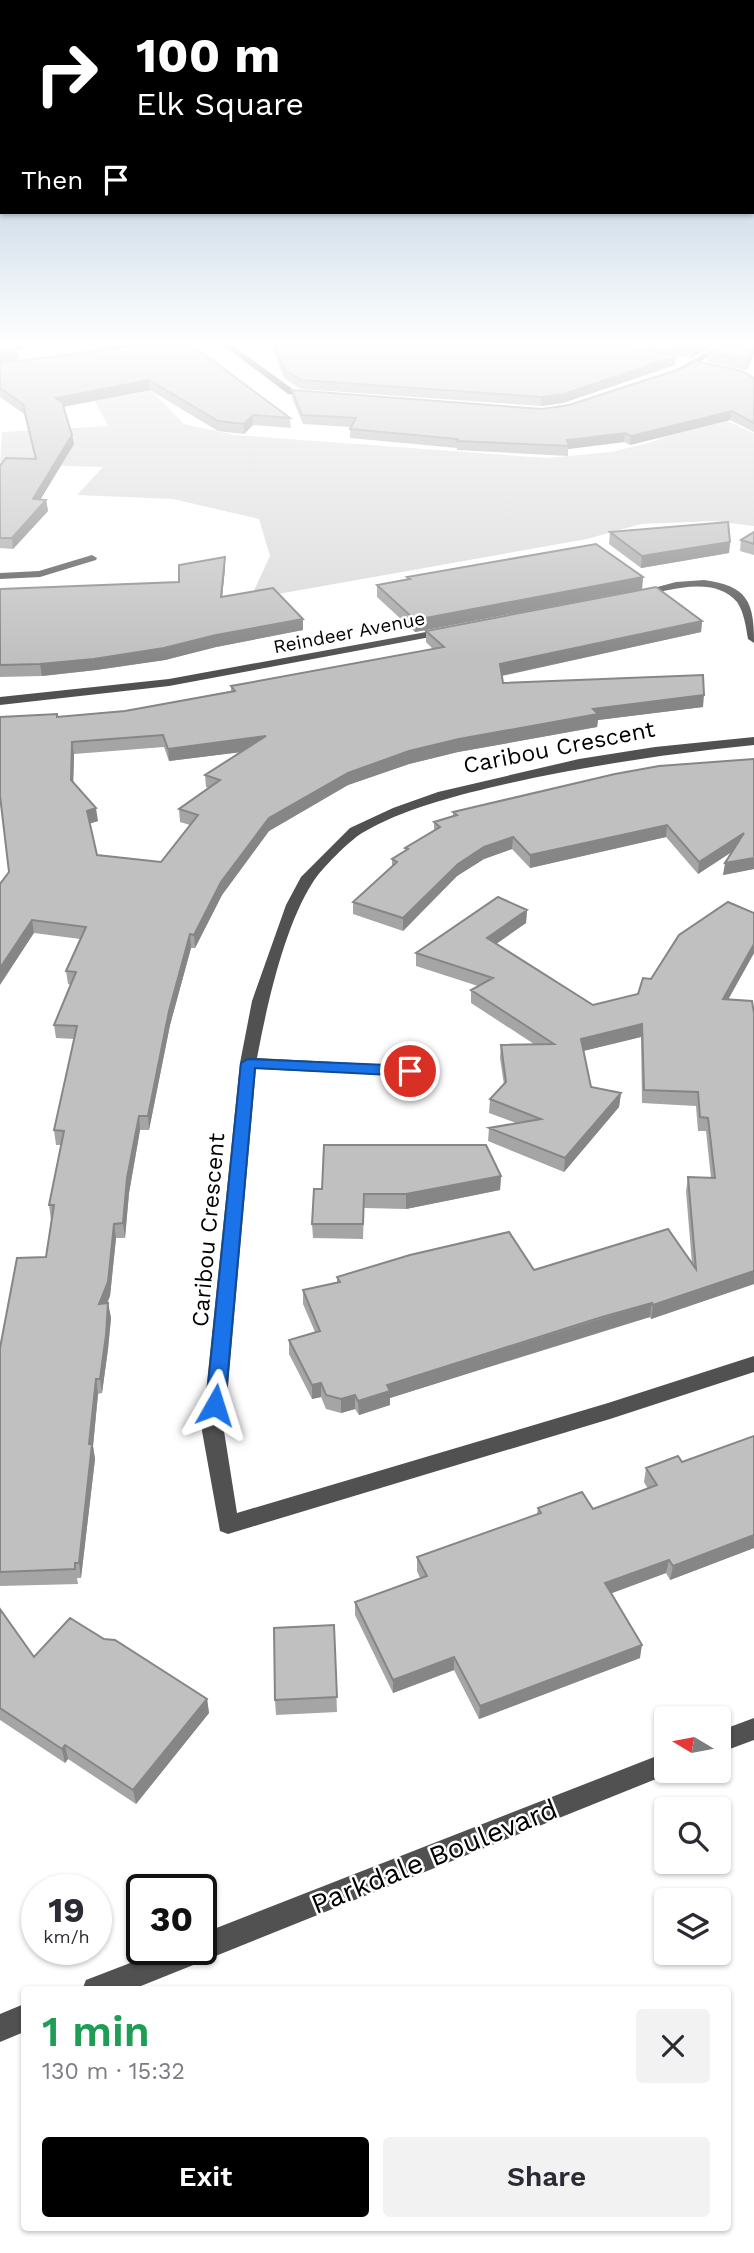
<!DOCTYPE html>
<html lang="en">
<head>
<meta charset="utf-8">
<style>
  :root { --surface:#fff; --page:#f2f2f3; --text:#2b2b33; --muted:#7c7c81; --accent:#000 }
  body { margin:0; font-family:"Work Sans",sans-serif; background:var(--page); color:var(--text); height:100vh; display:flex; flex-direction:column; font-size:26px; white-space:nowrap }
  * { box-sizing:border-box; margin:0 }
  p { font-size:23px; color:var(--muted) }
  .icon { flex:none; width:38px; height:38px; fill:none; stroke:currentColor; stroke-width:2; stroke-linecap:round; stroke-linejoin:round }
  .map { position:relative; flex:1; overflow:hidden }
  .details { position:absolute; left:21px; top:1986px; width:710px; height:245px; display:flex; flex-direction:column; background:var(--surface); border-radius:7px; box-shadow:0 2px 5px #0004 }
  .details>* { flex:none }
  .banner { position:absolute; left:0px; top:0px; width:754px; height:214px; box-shadow:0 2px 5px #0004; background:#000; color:#fff; overflow:hidden }
  .needle { width:46px; rotate:280deg }
  .tools { position:absolute; left:654px; top:1706px; display:grid; gap:14px }
  .tools a { display:grid; place-items:center; width:77px; height:77px; border-radius:7px; background:var(--surface); box-shadow:0 2px 5px #0004; font-size:35px }
  .speed { position:absolute; left:21px; top:1874px; display:flex; gap:14px; font-size:35px; font-weight:700; text-align:center }
  .speed>* { display:grid; place-content:center; width:91px; height:91px; border-radius:50%; background:var(--surface); box-shadow:0 2px 5px #0004; line-height:1 }
  .speed small { font-size:18px; font-weight:400 }
  .speed .limit { border:4px solid #111; border-radius:10px; background:#fff; color:#111 }
  .pin { position:absolute; display:grid; place-items:center; width:60px; height:60px; color:#fff; margin:-30px; border:4px solid #fff; border-radius:50%; box-shadow:0 2px 7px #0007 }
  .me { position:absolute; width:77px; margin:-38px; rotate:6deg; stroke-linejoin:round; filter:drop-shadow(0 0 5px #0008) }
  .turn { display:flex; align-items:center; gap:24px; height:147px; padding:0 21px; font-size:32px }
  .turn .icon { width:91px; height:91px; stroke-width:2.5 }
  .turn b { display:block; font-size:49px; line-height:60px }
  .then { display:flex; align-items:center; height:66px; padding:0 21px; background:#0003; gap:14px; font-size:26px }
  .round { display:grid; place-items:center; flex:none; width:74px; height:74px; border-radius:7px; background:var(--page) }
  .headline { display:flex; align-items:center; justify-content:space-between; height:119px; padding:0 21px }
  h1 { font-size:42px; font-weight:600; line-height:52px; color:#1e9e55 }
  .action { display:flex; gap:14px; margin-top:auto; padding:14px 21px }
  .action a { flex:1; height:80px; border-radius:7px; background:var(--accent); color:#fff; font-size:28px; font-weight:600; line-height:80px; text-align:center }
  .action a+a { background:var(--page); color:var(--text) }
  .map>svg:first-child { display:block }
  .green { fill:#d8d8d8 }
  .lines { fill:none; stroke-linecap:round; stroke-linejoin:round }
  .minor { fill:#515151; fill-rule:evenodd }
  .wall { fill:#a5a5a5; fill-rule:evenodd }
  .shaded-wall { fill:#868686 }
  .building { fill:#c0c0c0; stroke:#868686; stroke-width:2; fill-rule:evenodd }
  .route { fill:#1a73e8; stroke:#114b97; stroke-width:2 }
  .labels { text-anchor:middle; stroke-width:5; stroke-linejoin:round; paint-order:stroke }
  .far-street-label { font-size:19px; fill:#000; stroke:#fff }
  .street-label { font-size:23px; fill:#000; stroke:#fff }
  .near-street-label { font-size:28px; fill:#000; stroke:#fff }
</style>
</head>
<body>
<div class="map">
<svg width="754" height="2253" viewBox="0 0 754 2253">
  <rect width="100%" height="100%" fill="#fff"/>
  <path class="green" d="M144,383L184,424L234,435L547,458L611,452L652,442L716,416L754,433V526L714,521L641,524L587,539L250,599L270,556L259,519L173,499L77,495L103,467L0,464L2,432L108,426L92,396Z"/>
  <g class="lines">
    <path class="minor" d="M119,345H137L57,360L53,357Z
      M223,345H232L294,390L320,396L316,399L288,394Z
      M719,345H728L679,374L672,372Z
      M92,555L97,558L96,560L40,577L0,579V573L39,571Z
      M704,580C748,586 754,602 754,643L748,639C746,627 744,612 737,602C714,574 666,591 637,597L631,594L676,582Z
      M448,628L452,629V633L169,686L0,705V697L169,679Z
      M754,737V745C665,754 584,766 497,786C451,797 403,809 362,833C349,841 321,869 313,882C284,927 267,1005 257,1058L410,1066L418,1071L410,1076L256,1069L224,1431L237,1513L608,1403L754,1356V1372L610,1419L228,1534L220,1531L202,1431L240,1063L252,1001L286,905L301,877L350,828L393,808L438,792L579,759L655,747Z
      M754,1718V1740L719,1753V1731Z
      M667,1752V1771H676L131,1990H82L86,1980L164,1950H201V1934Z
      M24,2004V2032L0,2042V2014Z"/>
  </g>
  <path class="wall" d="M145,345L290,418L291,428L253,425L244,434L218,431L150,390L63,407L72,435L74,444L40,500H46L48,511L13,549L0,548V466L35,459L24,414L0,397V363Z
    M271,345H714L691,358L633,347L675,365L563,403L541,406L301,389L284,378Z
    M754,345V355L746,370L707,362L708,352Z
    M754,378V432L730,420L630,445L624,442L568,449V456L457,450V448L350,438V429L351,427L303,424L292,398V390L542,409Z
    M610,532L730,542L729,553L641,568L609,544Z
    M754,532V555L740,551L741,540Z
    M225,557V568L222,597L303,619V630L216,647L165,660L96,670L42,676L0,677V589L179,582Z
    M407,577H643L642,589L415,632L377,597V585L407,579Z
    M702,621L701,632L502,676L503,683L703,707L598,720L597,727L458,752L409,764L348,785L269,831L222,895L195,948H191L170,1025L149,1130H140L129,1193L125,1238H116L110,1296L107,1303H108L111,1318L108,1349L102,1393L98,1394L93,1446L95,1459L81,1578H77L78,1584L0,1586V1348L46,1257L51,1220L49,1205L61,1145H56L54,1130L74,1039L56,1038L54,1025L71,985L68,984L66,971L80,939L34,933L9,872L58,717L125,711L231,691V686L433,649L426,642V631ZM164,747L169,761L241,752L205,775L206,787L208,788L179,809L180,822L190,825L161,862L97,855L90,823L98,821L73,782L74,754Z
    M754,759V869L723,875L732,852L698,874L666,837L530,868L512,849L484,859L457,876L403,931L353,914V902L392,866V859L405,852V848L434,831V822L453,816V812Z
    M527,910L526,923L496,944L593,1005L638,994L651,979L754,913V953L728,1000L754,1013V1284L651,1319L650,1317L600,1331L390,1398V1405L359,1415L355,1409L341,1413L326,1409L321,1397L312,1399L289,1354V1340L315,1332L303,1304V1290L337,1282V1277L692,1264L686,1191L688,1177L711,1178L706,1131H698L696,1106L642,1103L641,1037L583,1051L591,1087L621,1093L619,1107L564,1172L488,1141L489,1128L516,1123L489,1113L490,1099L504,1085L500,1058L501,1045L534,1044L471,1003V990L478,986L416,966V953Z
    M501,1176L500,1190L406,1209L364,1208L363,1239L313,1238L312,1224L314,1189Z
    M754,1436V1548L670,1580L666,1573L612,1593L640,1658L479,1719L454,1670L393,1693L355,1615V1602L420,1578L417,1571V1557L537,1514L538,1508L593,1509L648,1489L644,1482L646,1468L682,1462Z
    M0,1609L34,1657L207,1699L209,1713L136,1804L68,1759L65,1763L0,1720Z
    M334,1625L337,1712L276,1715L275,1700Z"/>
  <path class="shaded-wall" d="M16,345H34L17,350Z
    M700,345H714L691,358L692,349Z
    M754,348V355L746,370L748,360Z
    M17,350L19,359L0,363V354Z
    M676,356L675,365L563,403L541,406V397Z
    M149,380L150,390L57,408L56,398Z
    M732,411L730,420L630,445L631,436Z
    M253,415V425L244,434V424Z
    M625,433L624,442L568,449L567,440Z
    M72,435L74,444L34,510L33,499Z
    M46,500L48,511L13,549L12,538Z
    M730,542L729,553L641,568L642,556Z
    M225,557V568L221,608V597Z
    M643,577L642,589L415,632V620Z
    M303,619V630L216,647L165,660L96,670L42,676L40,664L216,635Z
    M702,621L701,632L500,676V664Z
    M704,695L703,707L598,720L597,727L458,752L409,764L348,785L269,831L222,895L195,948L194,935L221,882L269,818L348,773L409,751L593,709Z
    M266,736L267,749L169,761L168,749Z
    M72,742L74,754L73,792L71,780Z
    M96,808L98,821L89,824L87,811Z
    M667,825L666,837L530,868V855Z
    M744,833L742,845L698,874L699,862Z
    M513,837L512,849L484,859L457,876L403,931V918L458,864L484,847Z
    M754,858V869L723,875L725,863Z
    M527,910L526,923L486,951L487,938Z
    M32,920L34,933L0,985V968Z
    M190,934L191,948L170,1025L149,1130L148,1116L169,1011Z
    M754,944V953L721,1012L723,999Z
    M642,1024L641,1037L579,1052L581,1039Z
    M621,1093L619,1107L564,1172L565,1158Z
    M139,1116L140,1130L129,1193L125,1238L123,1223L127,1178Z
    M501,1176L500,1190L406,1209V1194Z
    M114,1224L116,1238L110,1296L101,1318L99,1304Z
    M754,1271V1284L651,1319L653,1305Z
    M108,1303L111,1318L108,1349L102,1393L100,1379Z
    M652,1303L650,1317L390,1398V1405L359,1415L358,1401L387,1385Z
    M96,1379L98,1394L93,1446L95,1459L81,1578L79,1563Z
    M321,1383V1397L312,1399V1385Z
    M355,1395V1409L341,1413V1399Z
    M754,1535V1548L670,1580L673,1566Z
    M669,1560L666,1573L604,1596L605,1583Z
    M642,1645L640,1658L479,1719L480,1706Z
    M454,1657V1670L393,1693V1680Z
    M207,1699L209,1713L136,1804L133,1790Z
    M65,1745L68,1759L65,1763L62,1749Z"/>
  <path class="building" d="M0,345H16L17,350L0,354Z
    M145,345H192L290,418L253,415L244,424L218,421L149,380L56,398L62,402L72,435L33,499L46,500L12,538H0V466L6,458L36,459L23,404L0,388V363Z
    M274,345H625L676,356L564,394L541,397L301,380L284,369Z
    M669,345H700L692,349Z
    M720,345H754V348L748,360L708,352Z
    M695,361L742,371L754,378V423L732,411L631,436L625,433L567,440L569,446L457,441L458,439L350,429L356,418L302,415L292,390L542,409L569,405L686,367Z
    M728,522L730,542L642,556L610,532Z
    M754,532V544L741,540Z
    M596,544L643,577L415,620L377,585L410,579L407,577Z
    M225,557L221,597L273,588L303,619L216,635L164,648L94,659L40,664L0,665V589L179,582V565Z
    M656,587L702,621L500,664L503,683L703,675L704,695L593,709L598,714L459,739L409,751L348,773L269,818L221,882L194,935L190,934L169,1011L148,1116H139L127,1178L123,1223L114,1224L108,1282L99,1304L108,1303L106,1335L100,1379H96L89,1444H92L79,1563H75V1569L0,1572V1348L17,1258L46,1257L54,1205H49L64,1131L54,1130L77,1026L54,1025L76,972L66,971L86,927L32,920L0,968V884L9,872L0,796V717L57,714V717L125,711L235,691L231,686L444,647L426,631ZM163,735L168,749L266,736L205,775L220,780L179,809L198,815L161,862L97,855L87,811L96,808L71,780L72,742Z
    M754,759V858L725,863L744,833L699,862L667,825L530,855L513,837L484,847L458,864L403,918L353,902L397,862L392,859L408,849L405,848L440,827L434,822L457,815L453,812L615,774L659,766Z
    M498,897L527,910L487,938L593,1005L638,994L643,978L651,979L679,935L728,902L754,913V944L723,999L752,1001L754,1013V1271L653,1305L652,1303L602,1317L387,1385L390,1391L358,1401L355,1395L341,1399L326,1395L321,1383L312,1385L289,1340L320,1331L303,1290L340,1282L337,1277L410,1255L509,1232L534,1270L668,1229L696,1269L688,1177L715,1178L708,1118L700,1117L698,1092L644,1090L642,1024L581,1039L591,1087L621,1093L565,1158L489,1128L541,1119L490,1099L506,1082L501,1045L554,1044L471,990L493,978L416,953Z
    M324,1145H486L501,1176L406,1194H364L363,1224H312L314,1189H322Z
    M754,1436V1535L673,1566L669,1560L605,1583L642,1645L480,1706L454,1657L393,1680L355,1602L427,1576L417,1557L541,1513L538,1508L582,1492L593,1509L657,1485L646,1468L678,1456L682,1462Z
    M0,1609L34,1657L70,1618L104,1639L115,1640L207,1699L133,1790L65,1745L62,1749L0,1708Z
    M334,1625L337,1697L275,1700L274,1628Z"/>
  <linearGradient id="sky" x2="0" y2="1"><stop stop-color="#8baccb"/><stop offset="0.52" stop-color="#fff"/><stop offset="1" stop-color="#fff" stop-opacity="0"/></linearGradient>
  <rect width="754" height="660" fill="url(#sky)"/>
  <path class="route" d="M248,1059L410,1066L417,1071L410,1076L255,1068L225,1405L222,1410L215,1412L209,1410L206,1405L241,1063Z"/>
  <g class="labels">
    <g class="far-street-label">
      <text transform="translate(349 632) rotate(-11)" y="7">Reindeer Avenue</text>
    </g>
    <g class="street-label">
      <text transform="translate(559 747) rotate(-11)" y="8">Caribou Crescent</text>
      <text transform="translate(208 1230) rotate(-85)" y="8">Caribou Crescent</text>
    </g>
    <g class="near-street-label">
      <text transform="translate(434 1856) rotate(-22)" y="10">Parkdale Boulevard</text>
    </g>
  </g>
</svg>
<div class="tools">
<a><svg class="needle" viewBox="-14 -14 28 28"><path d="M0-13l5 13h-10z" fill="#e53935"/><path d="M0 13l5-13h-10z" fill="#7c7c81"/></svg></a>
<a><svg class="icon" aria-label="search" viewBox="0 0 24 24"><circle cx="10" cy="10" r="6"/><path d="M15 15l6 6"/></svg></a>
<a><svg class="icon" aria-label="layers" viewBox="0 0 24 24"><path d="M12 4l9 5-9 5-9-5zM3 14l9 5 9-5"/></svg></a>
</div>
<div class="speed"><div>19<small>km/h</small></div><div class="limit">30</div></div>
<div class="pin" style="left:410px;top:1071px;background:#d93025"><svg class="icon" aria-label="arrive" viewBox="0 0 24 24"><path d="M6 21V4h12l-3 4 3 4H6"/></svg></div>
<svg class="me" style="left:215px;top:1405px" viewBox="-20 -20 40 40"><path d="M0-17L14 15 0 8-14 15z" fill="#1a73e8" stroke="#fff" stroke-width="4"/></svg>
<div class="banner">
<div class="turn"><svg class="icon" aria-label="right" viewBox="0 0 24 24"><path d="M7 20v-9h11M14 6l5 5-5 5"/></svg><div><b>100 m</b>Elk Square</div></div>
<div class="then">Then<svg class="icon" aria-label="arrive" viewBox="0 0 24 24"><path d="M6 21V4h12l-3 4 3 4H6"/></svg></div>
</div>
<section class="details">
<div class="headline"><div><h1>1 min</h1><p>130 m · 15:32</p></div><a class="round"><svg class="icon" aria-label="close" viewBox="0 0 24 24"><path d="M6 6l12 12M18 6L6 18"/></svg></a></div>
<div class="action"><a>Exit</a><a>Share</a></div>
</section>
</div>
</body>
</html>
